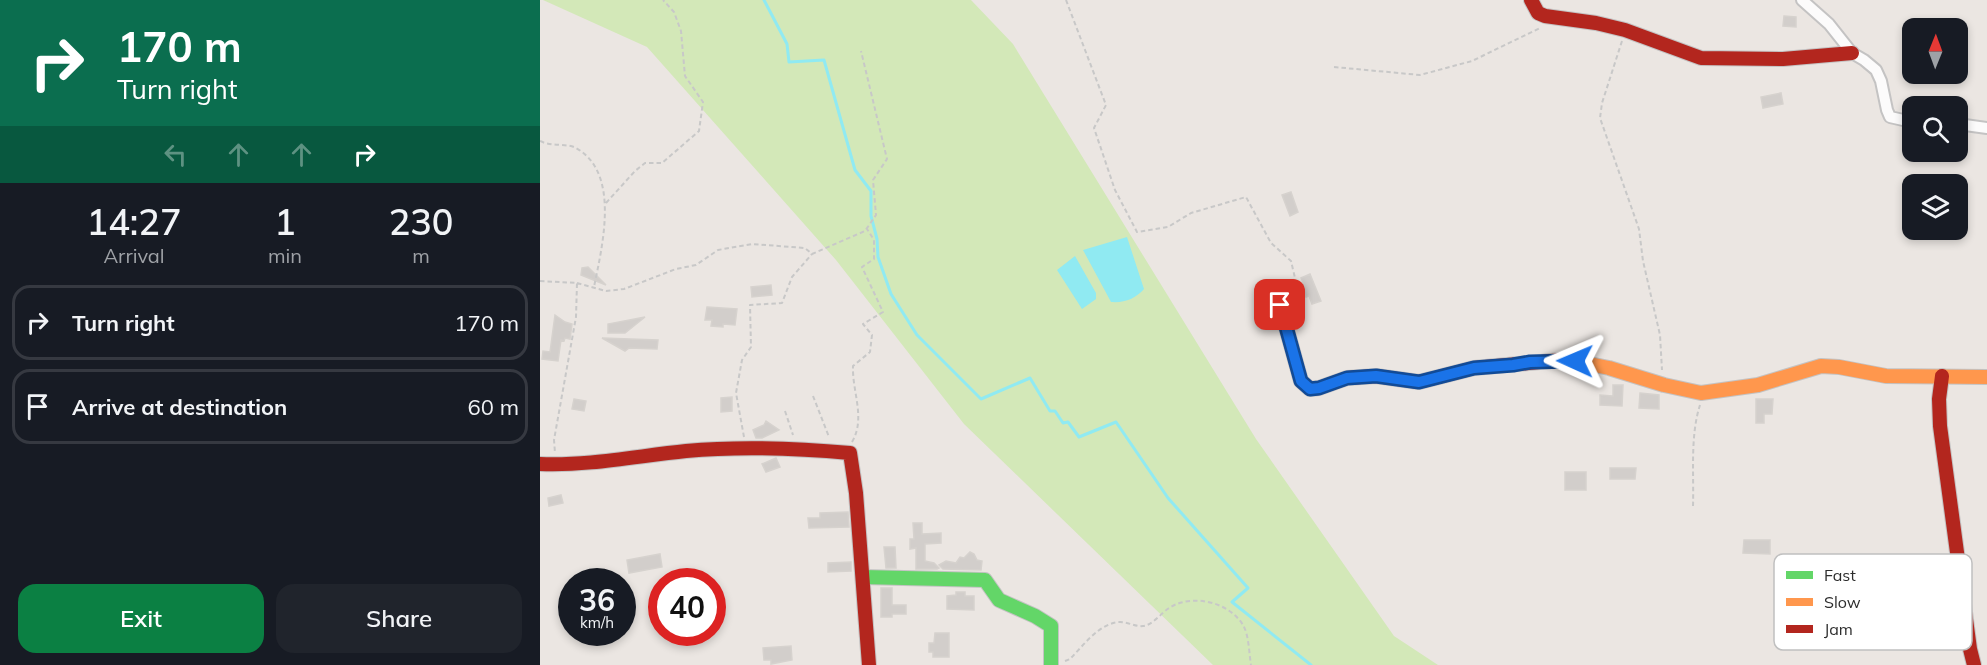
<!DOCTYPE html>
<html lang="en">
<head>
<meta charset="utf-8">
<style>
  :root { --surface:#171b24; --page:#20242c; --text:#f1f3f6; --muted:#9ea1a6; --line:#363941; --accent:#0b8043 }
  body { margin:0; font-family:Mulish,sans-serif; background:var(--page); color:var(--text); height:100vh; display:flex; flex-direction:column; font-size:22px; white-space:nowrap }
  * { box-sizing:border-box; margin:0 }
  p { font-size:20px; color:var(--muted) }
  .icon { flex:none; width:33px; height:33px; fill:none; stroke:currentColor; stroke-width:2; stroke-linecap:round; stroke-linejoin:round }
  .map { position:relative; flex:1; overflow:hidden }
  .side { display:flex; flex-direction:column; background:var(--surface); width:540px }
  .side>* { flex:none }
  .banner { background:#0b6e4f; color:#fff; overflow:hidden }
  .needle { width:39px; rotate:1deg }
  .buttons { position:absolute; left:1362px; top:18px; display:grid; gap:12px }
  .buttons a { display:grid; place-items:center; width:66px; height:66px; border-radius:12px; background:var(--surface); box-shadow:0 3px 9px #0003; font-size:30px }
  .speed { position:absolute; left:18px; top:568px; display:flex; gap:12px; font-size:30px; font-weight:700; text-align:center }
  .speed>* { display:grid; place-content:center; width:78px; height:78px; border-radius:50%; background:var(--surface); box-shadow:0 3px 9px #0003; line-height:1 }
  .speed small { font-size:15px; font-weight:400 }
  .speed .limit { border:9px solid #d22; background:#fff; color:#111 }
  .pin { position:absolute; display:grid; place-items:center; width:51px; height:51px; color:#fff; margin:-26px; border-radius:12px; box-shadow:0 3px 9px #0006 }
  .me { position:absolute; width:66px; margin:-33px; rotate:271deg; stroke-linejoin:round; filter:drop-shadow(0 0 4px #0008) }
  .turn { display:flex; align-items:center; gap:21px; height:126px; padding:0 18px; font-size:27px }
  .turn .icon { width:78px; height:78px; stroke-width:2.5 }
  .turn b { display:block; font-size:42px; line-height:51px }
  .lanes { display:flex; align-items:center; height:57px; padding:0 18px; background:#0003; justify-content:center; gap:30px; direction:ltr }
  .lanes .off { opacity:.35 }
  .eta { display:flex; justify-content:space-evenly; align-items:center; height:102px; text-align:center }
  .eta b { font-size:36px; font-weight:600; line-height:42px }
  .button { display:flex; gap:12px; margin-top:auto; padding:12px 18px }
  .button a { flex:1; height:69px; border-radius:18px; background:var(--accent); color:#fff; font-size:24px; font-weight:600; line-height:69px; text-align:center }
  .button a+a { background:var(--page); color:var(--text) }
  ul { padding:0; list-style:none }
  li { display:flex; align-items:center; gap:18px; height:75px; margin:0 12px 9px; padding:0 6px; border:3px solid var(--line); border-radius:18px }
  li div { flex:1 }
  li b { display:block; font-size:22px }
  li em { font-style:normal }
  main { display:flex; flex:1; min-height:0 }
  .map>svg:first-child { display:block }
  .green { fill:#d3e8b8 }
  .water { fill:#90eaf2 }
  .lines { fill:none; stroke-linecap:round; stroke-linejoin:round }
  .stream { stroke:#90eaf2; stroke-width:3 }
  .building { fill:#d2cecb; stroke:#d6d2ce; stroke-width:1.5 }
  .street-casing { stroke:#c4c3c3; stroke-width:14 }
  .fast-casing { stroke:#c4c3c3; stroke-width:16 }
  .slow-casing { stroke:#c4c3c3; stroke-width:16 }
  .jam-casing { stroke:#c4c3c3; stroke-width:16 }
  .path { stroke:#c8c8c8; stroke-width:2; stroke-dasharray:4.5 3; stroke-linecap:butt }
  .street { stroke:#fcfbfb; stroke-width:10 }
  .fast { stroke:#63d668; stroke-width:14 }
  .slow { stroke:#ff974d; stroke-width:14 }
  .jam { stroke:#b3261e; stroke-width:14 }
  .route-casing { stroke:#114b97; stroke-width:15 }
  .route { stroke:#1a73e8; stroke-width:10 }
  .key { fill:#fff; stroke:#c0c0c0; stroke-width:1.5 }
  .key-label { font-size:16px; fill:#2d2d2d }
</style>
</head>
<body>
<main>
<section class="side">
<div class="banner">
<div class="turn"><svg class="icon" aria-label="right" viewBox="0 0 24 24"><path d="M7 20v-9h11M14 6l5 5-5 5"/></svg><div><b>170 m</b>Turn right</div></div>
<div class="lanes"><svg class="icon off" aria-label="left" viewBox="0 0 24 24"><path d="M17 20v-9H6M10 6l-5 5 5 5"/></svg><svg class="icon off" aria-label="ahead" viewBox="0 0 24 24"><path d="M12 20V5M6 11l6-6 6 6"/></svg><svg class="icon off" aria-label="ahead" viewBox="0 0 24 24"><path d="M12 20V5M6 11l6-6 6 6"/></svg><svg class="icon" aria-label="right" viewBox="0 0 24 24"><path d="M7 20v-9h11M14 6l5 5-5 5"/></svg></div>
</div>
<div class="eta">
<div><b>14:27</b><p>Arrival</p></div>
<div><b>1</b><p>min</p></div>
<div><b>230</b><p>m</p></div>
</div>
<ul>
<li><svg class="icon" aria-label="right" viewBox="0 0 24 24"><path d="M7 20v-9h11M14 6l5 5-5 5"/></svg><div><b>Turn right</b></div><em>170 m</em></li>
<li><svg class="icon" aria-label="arrive" viewBox="0 0 24 24"><path d="M6 21V4h12l-3 4 3 4H6"/></svg><div><b>Arrive at destination</b></div><em>60 m</em></li>
</ul>
<div class="button"><a>Exit</a><a>Share</a></div>
</section>
<div class="map">
<svg width="1447" height="665" viewBox="0 0 1447 665">
  <rect width="100%" height="100%" fill="#ebe6e2"/>
  <path class="green" d="M3,0H431L473,44L716,439L854,636L898,665H673L424,424L296,260L107,47Z"/>
  <path class="water" d="M587,237L604,289C595,299 585,303 571,302L543,250Z
    M535,256L556,293V299L542,309L517,270Z"/>
  <g class="lines">
    <path class="stream" d="M224,0L247,44L249,62L284,60L315,170L331,191V216L337,239L338,257L351,294L377,335L441,399L490,378L510,411H515L523,423L528,422L539,437L576,422L628,498L708,588L692,602L771,665"/>
  </g>
  <path class="building" d="M1244,16L1256,17V27L1243,26Z
    M1241,93L1243,104L1223,108L1221,97Z
    M751,192L758,212L750,216L742,195Z
    M48,267L66,285L41,275L42,268Z
    M770,274L781,301L772,304L769,296L766,297L761,286L764,285L761,278Z
    M231,285L232,295L212,297L211,287Z
    M167,307L197,309L195,325L183,324V327L171,326L172,320H165Z
    M15,315L25,322L32,324L30,339L25,338L24,341L21,340L18,361L2,359L3,351L10,352Z
    M105,317L85,333H68V324Z
    M62,338L118,340L117,349L89,348L85,351Z
    M1073,385H1083L1082,406L1060,405V395L1073,396Z
    M1100,393L1119,395V409L1099,408Z
    M192,397V411L181,412V398Z
    M34,399L46,401L44,411L32,409Z
    M1216,399H1233L1232,414H1224V423H1216Z
    M226,421L239,430L222,438H216L213,430L224,425Z
    M236,458L240,467L226,472L222,464Z
    M1070,468H1096L1095,479H1070Z
    M1025,472H1046V490H1025Z
    M21,495L23,503L9,506L8,498Z
    M308,512L309,527L269,528L268,518H280V513Z
    M373,523H382V534L401,533V543L385,544V561L394,563L399,568L397,569H376V548L370,549V539H374Z
    M1204,540H1230V554L1203,553Z
    M344,547H355L356,568H346Z
    M430,552L434,554L437,560L442,561L441,570L403,569L399,565L406,561L416,563L420,557L424,558Z
    M120,554L122,567L89,573L87,560Z
    M311,562V571L288,572V563Z
    M341,588H352V605H366V614H352V617H341Z
    M416,592H425V596H434V610L407,609V596L416,595Z
    M395,633H409V657H393V652H389V643H394Z
    M251,646L252,660L231,664V660H224L223,648Z"/>
  <g class="lines">
    <g class="street-casing">
      <path id="street" d="M1262,0L1289,24L1312,53L1324,60L1336,70L1341,81L1347,110L1350,117L1372,122
        M1418,124L1447,128"/>
    </g>
    <g class="fast-casing">
      <path id="fast" d="M323,577L445,580L459,600L495,616L511,626V665"/>
    </g>
    <g class="slow-casing">
      <path id="slow" d="M1022,360L1035,361L1069,368L1124,385L1161,393L1218,385L1281,366L1299,367L1346,376L1447,377"/>
    </g>
    <g class="jam-casing">
      <path id="jam" d="M991,0L998,13L1005,16L1056,23L1085,30L1161,58L1243,59L1312,53
        M740,305L761,381L770,389L779,388L807,378L836,376L879,382L934,368L1022,360
        M1402,376L1399,399L1400,426L1430,649L1434,665
        M0,464C49,466 97,456 146,451C200,446 255,448 310,453L316,493L329,665"/>
    </g>
    <path class="path" d="M526,0L566,105L554,128L575,190L597,232L628,227L651,213L706,197L731,243L751,261L755,278L745,295
      M1082,41L1062,103L1060,118L1099,229L1103,261L1120,335L1122,370
      M794,67L880,75L932,61L1000,28
      M0,141C12,147 27,143 36,148C81,173 62,247 54,287
      M66,203L95,171L105,163H122L159,131L163,102L145,76L141,31L134,12L123,0
      M0,281L37,283L36,317L14,440L15,453
      M37,283L66,291L84,289L136,269L156,265L178,250L212,244L265,248L272,254L325,231L336,215L333,180L347,159L321,51
      M273,396L289,437
      M245,411L253,435
      M204,437L196,393L202,360L211,347L210,305L242,303L252,277L272,254
      M312,442C326,418 312,392 313,366L330,352L332,335L323,324L343,312L322,267L334,259V240L327,229
      M1153,506C1154,474 1150,436 1160,405
      M525,661L530,659C544,645 559,623 580,622C588,622 596,627 603,626C613,625 621,613 629,608C652,593 689,602 703,625C709,635 709,653 711,665"/>
    <use href="#street" class="street"/>
    <use href="#fast" class="fast"/>
    <use href="#slow" class="slow"/>
    <use href="#jam" class="jam"/>
  </g>
  <g class="lines">
    <g class="route-casing">
      <path id="route" d="M740,305L761,381L770,389L779,388L807,378L836,376L879,382L934,368L973,365L990,362L1035,361"/>
    </g>
    <use href="#route" class="route"/>
  </g>
  <rect x="1234" y="554" width="198" height="96" rx="9" class="key"/>
  <rect x="1246" y="571" width="27" height="8" fill="#63d668"/>
  <rect x="1246" y="598" width="27" height="8" fill="#ff974d"/>
  <rect x="1246" y="625" width="27" height="8" fill="#b3261e"/>
  <g class="key-label">
    <text x="1284" y="581">Fast</text>
    <text x="1284" y="608">Slow</text>
    <text x="1284" y="635">Jam</text>
  </g>
</svg>
<div class="buttons">
<a><svg class="needle" viewBox="-14 -14 28 28"><path d="M0-13l5 13h-10z" fill="#e53935"/><path d="M0 13l5-13h-10z" fill="#9ea1a6"/></svg></a>
<a><svg class="icon" aria-label="search" viewBox="0 0 24 24"><circle cx="10" cy="10" r="6"/><path d="M15 15l6 6"/></svg></a>
<a><svg class="icon" aria-label="layers" viewBox="0 0 24 24"><path d="M12 4l9 5-9 5-9-5zM3 14l9 5 9-5"/></svg></a>
</div>
<div class="speed"><div>36<small>km/h</small></div><div class="limit">40</div></div>
<div class="pin" style="left:740px;top:305px;background:#d93025"><svg class="icon" aria-label="arrive" viewBox="0 0 24 24"><path d="M6 21V4h12l-3 4 3 4H6"/></svg></div>
<svg class="me" style="left:1035px;top:361px" viewBox="-20 -20 40 40"><path d="M0-17L14 15 0 8-14 15z" fill="#1a73e8" stroke="#fff" stroke-width="4"/></svg>
</div>
</main>
</body>
</html>
